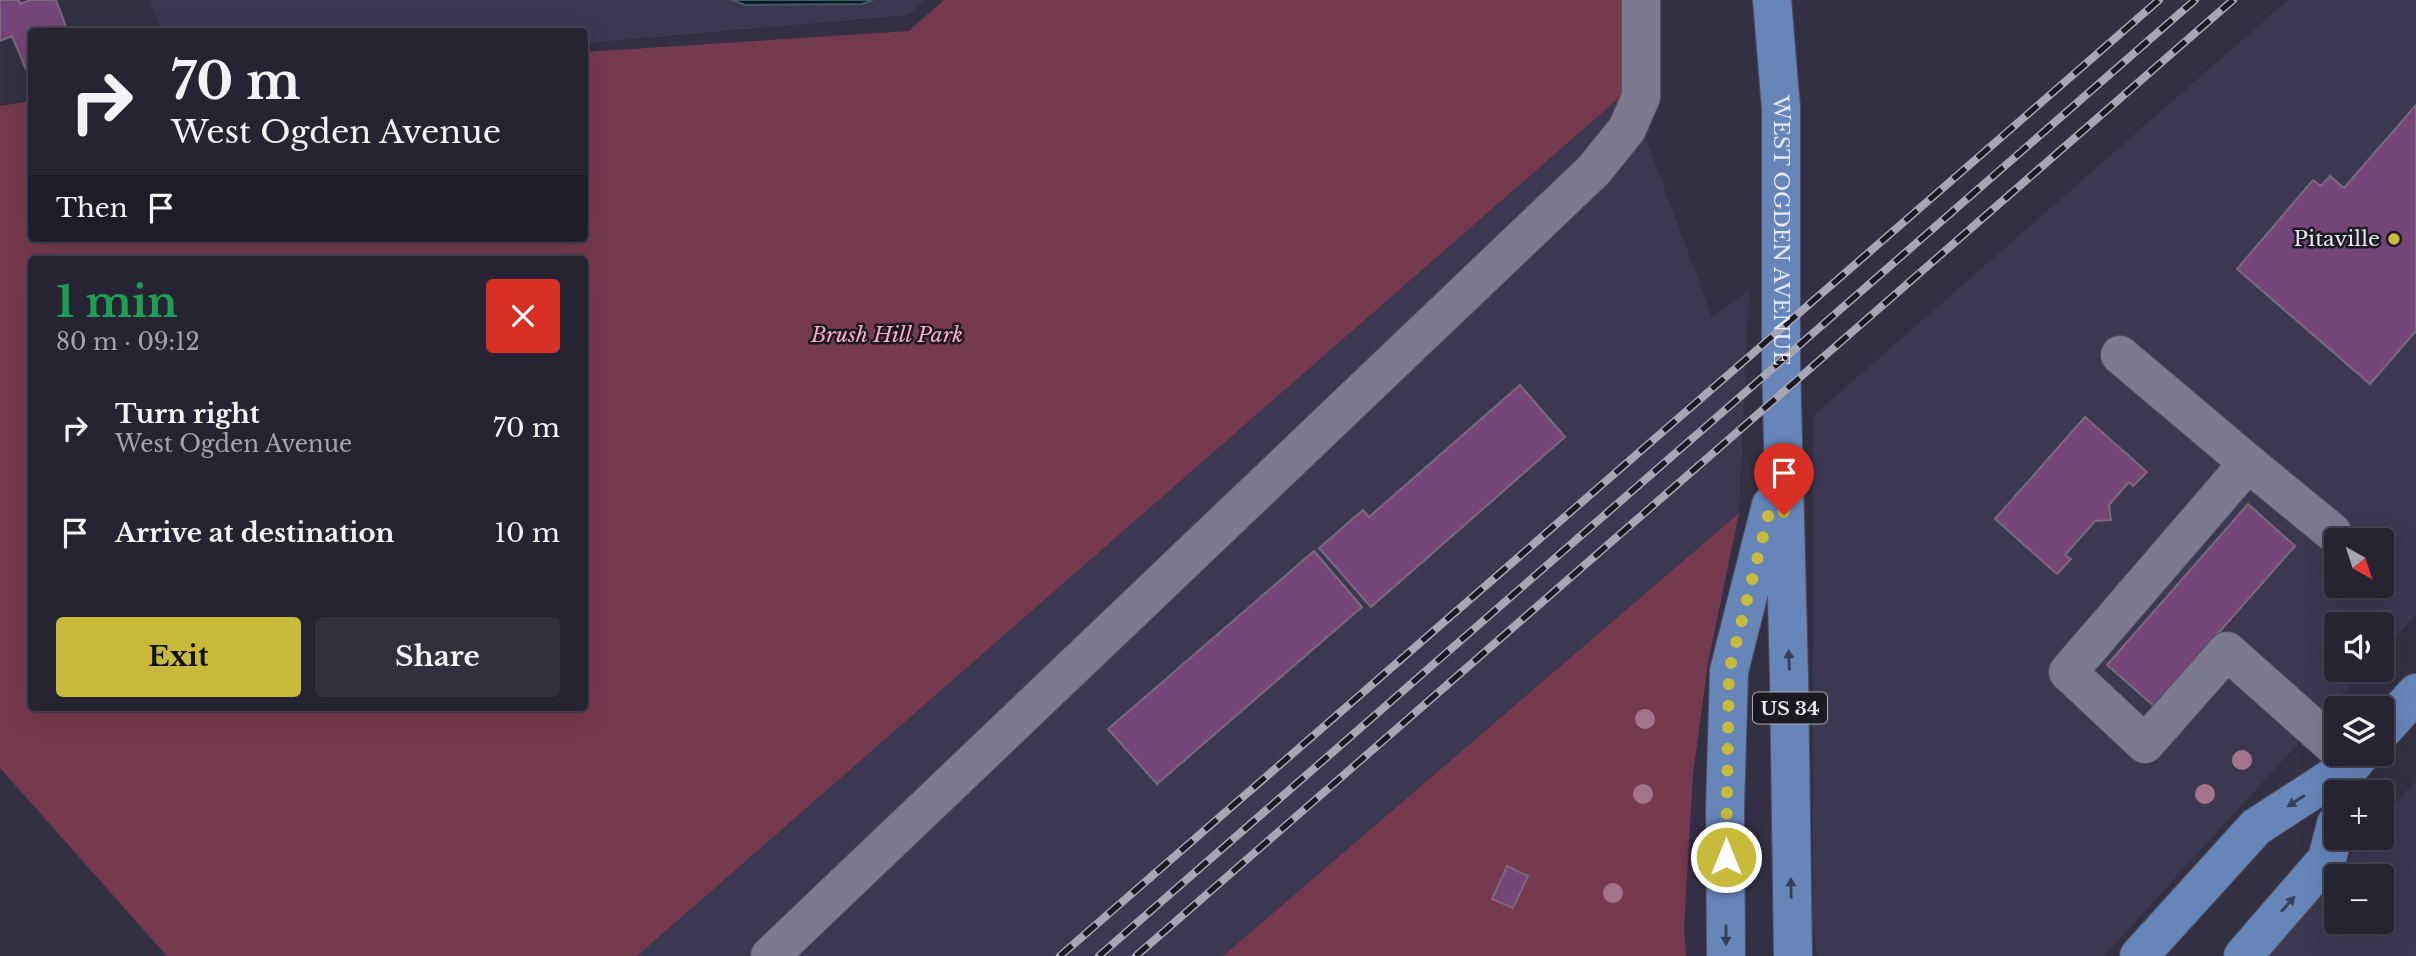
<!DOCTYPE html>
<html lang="en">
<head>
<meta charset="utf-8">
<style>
  :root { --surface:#262433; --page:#32303f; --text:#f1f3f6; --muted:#a4a4ac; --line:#42414e; --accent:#c8bb3b }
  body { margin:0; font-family:"Libre Baskerville",serif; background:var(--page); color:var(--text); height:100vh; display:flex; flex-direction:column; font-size:26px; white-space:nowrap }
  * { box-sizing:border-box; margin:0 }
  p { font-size:23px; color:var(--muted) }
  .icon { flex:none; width:38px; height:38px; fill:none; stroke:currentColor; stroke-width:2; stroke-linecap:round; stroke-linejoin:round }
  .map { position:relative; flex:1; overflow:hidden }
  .panel { position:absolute; left:28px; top:256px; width:560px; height:455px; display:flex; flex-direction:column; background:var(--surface); border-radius:7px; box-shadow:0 7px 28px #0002,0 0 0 2px var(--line) }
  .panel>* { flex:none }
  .top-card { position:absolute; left:28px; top:28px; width:560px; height:214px; border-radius:7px; box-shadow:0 7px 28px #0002,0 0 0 2px var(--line); background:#262433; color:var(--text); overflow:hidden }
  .needle { width:46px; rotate:141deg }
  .buttons { position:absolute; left:2324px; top:528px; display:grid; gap:14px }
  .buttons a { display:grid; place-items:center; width:70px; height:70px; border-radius:7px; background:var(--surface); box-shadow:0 7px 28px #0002,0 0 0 2px var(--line); font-size:35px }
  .pin { position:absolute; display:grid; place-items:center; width:60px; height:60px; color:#fff; margin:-72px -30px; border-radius:50% 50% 50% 0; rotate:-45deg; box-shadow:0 0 7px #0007 }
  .pin .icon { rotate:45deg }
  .me { position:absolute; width:77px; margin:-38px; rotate:0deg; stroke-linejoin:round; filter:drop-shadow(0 0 5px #0008) }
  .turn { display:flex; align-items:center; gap:24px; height:147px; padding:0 28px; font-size:32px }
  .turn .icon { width:91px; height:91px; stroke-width:2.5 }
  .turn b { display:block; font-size:49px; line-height:60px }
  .then { display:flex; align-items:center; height:66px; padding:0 28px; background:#0003; gap:14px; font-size:26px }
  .round { display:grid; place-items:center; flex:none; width:74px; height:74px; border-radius:7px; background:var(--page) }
  .overview { display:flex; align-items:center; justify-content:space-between; height:119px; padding:0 28px }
  h1 { font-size:42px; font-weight:800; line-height:52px; color:#1e9e55 }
  .cta { display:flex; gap:14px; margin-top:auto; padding:14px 28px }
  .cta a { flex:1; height:80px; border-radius:7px; background:var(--accent); color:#111; font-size:28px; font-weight:800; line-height:80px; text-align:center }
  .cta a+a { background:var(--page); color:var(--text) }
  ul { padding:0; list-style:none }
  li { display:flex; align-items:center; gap:21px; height:105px; padding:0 28px }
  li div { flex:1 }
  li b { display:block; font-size:26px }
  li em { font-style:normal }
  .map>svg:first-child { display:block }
  .built { fill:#3c3852; fill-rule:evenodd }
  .green { fill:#763a4f; fill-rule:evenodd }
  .water { fill:#001c25; stroke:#465963; stroke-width:2 }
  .building { fill:#754577; stroke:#7a697b; stroke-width:2 }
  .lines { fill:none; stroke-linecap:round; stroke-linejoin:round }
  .minor-casing { stroke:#504e5f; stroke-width:40 }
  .major-casing { stroke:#504e5f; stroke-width:40 }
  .minor { stroke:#7c7a91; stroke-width:38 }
  .major { stroke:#6686ba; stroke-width:38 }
  .rail-casing { stroke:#a7a6b5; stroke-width:8 }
  .rail { stroke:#1b1a23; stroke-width:5; stroke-dasharray:16; stroke-linecap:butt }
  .tree { fill:#a2738a }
  .oneway { fill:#354058 }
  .route { stroke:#c8bb3b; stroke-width:12; stroke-dasharray:0 21.6 }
  .poi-dot { fill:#c8bb3b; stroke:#1b1a23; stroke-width:2.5 }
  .labels { text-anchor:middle; stroke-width:5; stroke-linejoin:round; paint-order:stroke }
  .shield { fill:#1b1a23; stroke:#aaaab5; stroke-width:2 }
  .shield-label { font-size:19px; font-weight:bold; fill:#e8e7f4 }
  .street-label { font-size:21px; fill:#e8e7f4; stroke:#1b1a23 }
  .poi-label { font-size:21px; fill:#e8e7f4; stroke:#1b1a23; text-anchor:end }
  .park-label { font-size:21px; font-style:italic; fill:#fdaac4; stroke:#1b1a23 }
</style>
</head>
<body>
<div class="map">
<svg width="2416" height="956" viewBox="0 0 2416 956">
  <rect width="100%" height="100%" fill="#333044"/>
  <path class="built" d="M150,0H925L908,15L585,43L584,32L161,31Z
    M2288,0H2416V614L2382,652V625H2336V670H2365L2104,956H1817L1813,920V416ZM2336,541H2382V586H2336Z
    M1628,90L1712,317L1749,291L1739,513L1223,956H637Z
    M2416,781V956H2264L2366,838H2382V820ZM2336,877H2382V922H2336Z"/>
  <path class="green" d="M944,0H1626L1628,90L637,956H167L0,768V106L31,101L32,238H584L585,52L909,31ZM32,259H584V707H32Z
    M1739,513L1708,663L1693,774L1684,928L1686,956H1223Z"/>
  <path class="water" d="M731,0H873L862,4L746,5Z"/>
  <path class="building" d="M0,0H19L20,4L30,0H56L68,32H32V72L28,74L12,36L0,41Z
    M2416,105V331L2370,384L2237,269L2313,180L2321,186L2330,176L2344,188Z
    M1520,385L1565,437L1371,607L1319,548L1363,510L1369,517Z
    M2085,417L2147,472L2133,486L2129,482L2109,505L2111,520L2095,521L2065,555L2071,559L2057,574L1995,519Z
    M2248,504L2295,546L2154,706L2107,665Z
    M1314,551L1362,607L1157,784L1108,729Z
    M1507,866L1528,876L1513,908L1492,899Z"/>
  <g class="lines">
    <g class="minor-casing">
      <path id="minor" d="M2120,355L2248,463
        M2332,532L2248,463L2068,672L2145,744L2227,651L2336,748
        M770,956L1594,170L1627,129L1641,97V0"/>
    </g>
    <g class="major-casing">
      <g id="major">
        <path id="s1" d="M1772,0L1781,108V363L1789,678L1793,956"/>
        <path d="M2382,731L2416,693"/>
        <path d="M1726,956L1725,808L1729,671L1771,505"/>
        <path d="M2139,956L2256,827L2353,764L2361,754"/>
        <path d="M2243,956L2327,859L2336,824"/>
      </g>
    </g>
    <use href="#minor" class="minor"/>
    <use href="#major" class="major"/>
    <g class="rail-casing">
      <path id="rail" d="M1060,956L2159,0
        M1099,956L2195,0
        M1136,956L2233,0"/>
    </g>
    <use href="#rail" class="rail"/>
  </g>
  <g class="tree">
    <circle cx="1645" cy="719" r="10"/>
    <circle cx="2242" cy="760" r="10"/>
    <circle cx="1643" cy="794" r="10"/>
    <circle cx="2205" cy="794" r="10"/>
    <circle cx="1613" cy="893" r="10"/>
  </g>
  <defs><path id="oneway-solid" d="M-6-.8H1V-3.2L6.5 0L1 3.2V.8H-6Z" transform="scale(1.75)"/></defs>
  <g class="oneway">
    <use href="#oneway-solid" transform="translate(1789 660) rotate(-92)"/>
    <use href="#oneway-solid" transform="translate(2296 801) rotate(147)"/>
    <use href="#oneway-solid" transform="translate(1791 888) rotate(-91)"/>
    <use href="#oneway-solid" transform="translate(2288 904) rotate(-49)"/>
    <use href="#oneway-solid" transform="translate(1726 935) rotate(90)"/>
  </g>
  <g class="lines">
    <path class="route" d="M1726,857L1729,671L1782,461L1784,515"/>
  </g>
  <circle class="poi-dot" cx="2394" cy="239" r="7"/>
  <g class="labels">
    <rect class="shield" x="1753" y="692.5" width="74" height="31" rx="5"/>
    <g class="shield-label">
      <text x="1790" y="715">US 34</text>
    </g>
    <g class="street-label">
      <text dy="7" stroke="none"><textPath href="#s1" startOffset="231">WEST OGDEN AVENUE</textPath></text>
    </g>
    <g class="poi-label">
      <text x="2380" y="246">Pitaville</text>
    </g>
    <g class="park-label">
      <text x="887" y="342">Brush Hill Park</text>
    </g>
  </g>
</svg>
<div class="buttons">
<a><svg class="needle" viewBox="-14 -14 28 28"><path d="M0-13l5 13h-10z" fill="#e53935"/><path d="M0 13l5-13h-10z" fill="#a4a4ac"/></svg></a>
<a><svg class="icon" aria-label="sound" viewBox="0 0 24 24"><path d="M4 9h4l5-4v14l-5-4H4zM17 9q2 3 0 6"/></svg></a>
<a><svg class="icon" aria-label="layers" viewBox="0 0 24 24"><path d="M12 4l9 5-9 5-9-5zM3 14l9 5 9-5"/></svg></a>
<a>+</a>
<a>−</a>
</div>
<div class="pin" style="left:1784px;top:515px;background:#d93025"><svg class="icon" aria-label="arrive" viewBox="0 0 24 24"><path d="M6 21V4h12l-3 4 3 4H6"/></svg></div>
<svg class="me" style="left:1726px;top:857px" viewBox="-20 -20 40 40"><circle r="17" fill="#c8bb3b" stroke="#fff" stroke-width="3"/><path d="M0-11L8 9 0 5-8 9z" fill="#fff"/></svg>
<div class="top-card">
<div class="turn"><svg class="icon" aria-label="right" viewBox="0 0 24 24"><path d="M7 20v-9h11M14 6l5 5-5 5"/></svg><div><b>70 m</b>West Ogden Avenue</div></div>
<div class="then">Then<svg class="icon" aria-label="arrive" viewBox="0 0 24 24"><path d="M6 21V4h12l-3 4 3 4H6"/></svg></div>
</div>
<section class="panel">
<div class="overview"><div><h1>1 min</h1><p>80 m · 09:12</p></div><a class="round" style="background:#d93025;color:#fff"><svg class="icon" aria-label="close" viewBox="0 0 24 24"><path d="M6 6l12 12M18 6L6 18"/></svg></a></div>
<ul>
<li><svg class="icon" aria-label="right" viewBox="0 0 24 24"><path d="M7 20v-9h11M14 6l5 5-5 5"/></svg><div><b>Turn right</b><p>West Ogden Avenue</p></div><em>70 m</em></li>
<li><svg class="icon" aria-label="arrive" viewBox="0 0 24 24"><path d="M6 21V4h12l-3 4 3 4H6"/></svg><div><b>Arrive at destination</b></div><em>10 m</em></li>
</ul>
<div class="cta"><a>Exit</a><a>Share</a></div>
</section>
</div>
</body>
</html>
